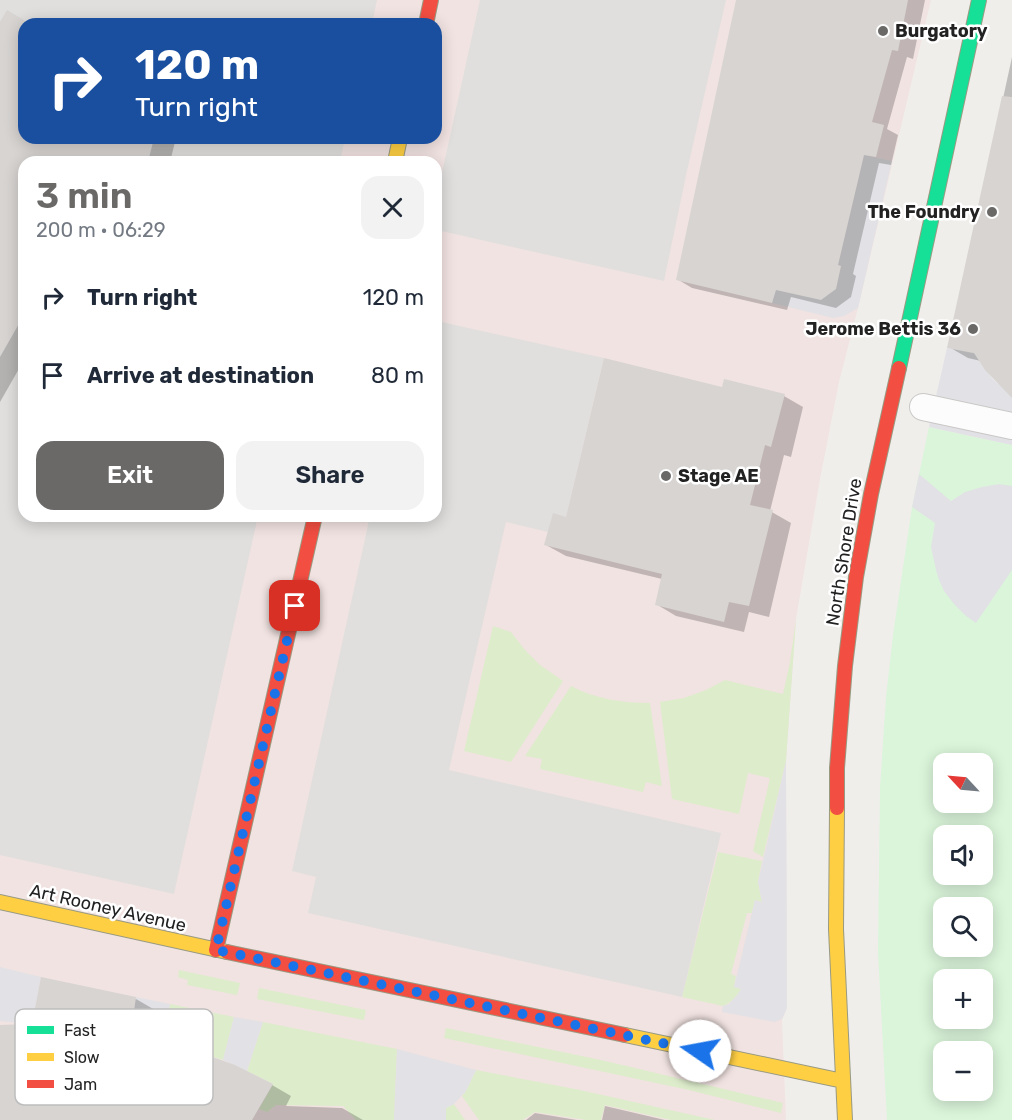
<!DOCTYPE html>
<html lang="en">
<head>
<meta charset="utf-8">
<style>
  :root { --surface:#fff; --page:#f2f2f3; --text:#1f2937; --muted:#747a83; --accent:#6a6968 }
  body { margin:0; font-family:Rubik,sans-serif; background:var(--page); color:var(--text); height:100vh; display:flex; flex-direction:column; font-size:22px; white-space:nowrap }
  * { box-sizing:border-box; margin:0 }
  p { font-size:20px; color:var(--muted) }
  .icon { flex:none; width:33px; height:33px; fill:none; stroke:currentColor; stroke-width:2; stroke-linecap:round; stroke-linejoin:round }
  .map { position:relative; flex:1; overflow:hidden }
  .side { position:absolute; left:18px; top:156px; width:424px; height:366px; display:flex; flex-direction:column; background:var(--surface); border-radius:18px; box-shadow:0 3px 15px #0003 }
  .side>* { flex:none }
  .top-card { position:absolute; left:18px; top:18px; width:424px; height:126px; border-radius:18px; box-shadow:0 3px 15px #0003; background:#1a4fa0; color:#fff; overflow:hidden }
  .needle { width:39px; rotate:296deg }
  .controls { position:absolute; left:933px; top:753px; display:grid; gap:12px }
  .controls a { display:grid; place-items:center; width:60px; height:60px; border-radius:12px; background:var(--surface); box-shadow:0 3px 15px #0003; font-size:30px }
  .pin { position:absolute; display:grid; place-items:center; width:51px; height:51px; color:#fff; margin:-26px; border-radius:12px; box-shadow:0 3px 9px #0006 }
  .me { position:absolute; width:66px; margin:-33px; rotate:282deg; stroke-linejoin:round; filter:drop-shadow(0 0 4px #0008) }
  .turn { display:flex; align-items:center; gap:21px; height:126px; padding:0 18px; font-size:27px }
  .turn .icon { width:78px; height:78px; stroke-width:2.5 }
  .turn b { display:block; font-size:42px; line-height:51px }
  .round { display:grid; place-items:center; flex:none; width:63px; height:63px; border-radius:18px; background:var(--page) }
  .head { display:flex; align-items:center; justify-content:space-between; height:102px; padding:0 18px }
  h1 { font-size:36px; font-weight:600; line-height:45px; color:var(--accent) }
  .primary-button { display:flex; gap:12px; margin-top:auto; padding:12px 18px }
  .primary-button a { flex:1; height:69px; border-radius:18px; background:var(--accent); color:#fff; font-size:24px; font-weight:600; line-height:69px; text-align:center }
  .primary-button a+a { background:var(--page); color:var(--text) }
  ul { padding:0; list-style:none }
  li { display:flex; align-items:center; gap:18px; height:78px; padding:0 18px }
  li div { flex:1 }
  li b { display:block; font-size:22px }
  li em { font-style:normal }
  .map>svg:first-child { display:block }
  .commercial { fill:#f1e3e1; fill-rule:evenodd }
  .grass { fill:#ddeccb }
  .park { fill:#daf5da; fill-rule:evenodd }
  .parking { fill:#e0dfde }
  .plaza { fill:#e2e1e5 }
  .shadow { fill:#0003 }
  .building { fill:#d7d4d2 }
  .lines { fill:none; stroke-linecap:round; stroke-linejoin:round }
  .street-casing { stroke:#c9c8c7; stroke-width:28 }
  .fast-casing { stroke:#999a82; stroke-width:16 }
  .slow-casing { stroke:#999a82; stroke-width:16 }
  .jam-casing { stroke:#999a82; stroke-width:16 }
  .street { stroke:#fdfcfc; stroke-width:26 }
  .fast { stroke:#16e098; stroke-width:14 }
  .slow { stroke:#ffcf43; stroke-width:14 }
  .jam { stroke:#f24e42; stroke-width:14 }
  .route { stroke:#1a73e8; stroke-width:10; stroke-dasharray:0 18 }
  .poi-dot { fill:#6a6968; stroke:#fff; stroke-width:2 }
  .labels { text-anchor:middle; stroke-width:5; stroke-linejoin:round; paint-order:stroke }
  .poi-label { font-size:18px; font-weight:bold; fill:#222; stroke:#fff; text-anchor:start }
  .street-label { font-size:18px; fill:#222; stroke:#fff }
  .key { fill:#fff; stroke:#bdbdbd; stroke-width:1.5 }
  .key-label { font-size:16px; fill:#222 }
</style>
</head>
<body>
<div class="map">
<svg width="1012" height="1120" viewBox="0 0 1012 1120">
  <rect width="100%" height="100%" fill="#f0eeeb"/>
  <path class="commercial" d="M0,0H931L858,308L839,382L820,479L796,619L786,761L787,1008L782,1020L786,1120H0ZM24,24H436V138H24ZM24,162H436V516H24Z"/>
  <path class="grass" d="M796,619L786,761L763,857L753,851L770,778L748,773L739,814L672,799L660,702L684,698L706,690L725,680L783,694L790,662Z
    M493,626L511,632L525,650L540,665L563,681L511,762L464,751Z
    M571,686C595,699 624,703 650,703L662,786L646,782L643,792L540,769L542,759L525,756Z
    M718,852L762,861L758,882L762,902L755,900L752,913H747L731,974L736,976L734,987L741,989C737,996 731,1003 723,1006L682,997Z
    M179,970L240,983L237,995L187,985L188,980L178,977Z
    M259,988L366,1010L364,1020L257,999Z
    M170,1004L234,1017L223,1060L204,1054L160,1045Z
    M263,1022L397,1049L394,1120H356L343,1106L276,1105L267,1112L259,1109L273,1084L247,1071Z
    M446,1028L601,1060L783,1103L781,1113L689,1090L444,1038Z
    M476,1070L580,1090L715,1120H671L605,1105L601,1120H586L535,1112L523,1120H479L462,1096L466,1091Z
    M454,1104L465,1120H446V1108Z"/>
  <path class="park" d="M929,427L1012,445V1120H887L878,953L880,788L886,697L893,635L912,507ZM944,764H982V802H944ZM944,836H982V874H944ZM944,908H982V946H944ZM944,980H982V1018H944ZM944,1052H982V1090H944Z"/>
  <path class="parking" d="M0,0H377L372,24H24V138H345L340,162H24V516H258L174,894L0,855Z
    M480,0H726L687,171L664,281L437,230V195Z
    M437,321L604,358L566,517L553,514L548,532L506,522L449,770L721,833L682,997L308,913L316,877L292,871L370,516H386L394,518L395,516H436Z"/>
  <path class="plaza" d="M864,155L892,161L858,308L844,316L833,318L772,303L776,287L836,289L841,266L838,265Z
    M947,348L976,354L980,362L991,377L997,383L1012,392V445L929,427Z
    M919,474L951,501L965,492L982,487L999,484L1012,486V570L976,623L966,616L954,604L944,591L939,580L936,570L931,547L935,523L912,507Z
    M786,761L787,1008L782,1019L775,1022L722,1012L723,1006L729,1004L738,994L741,989L734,987L755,900L762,902L758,882Z
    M0,967L41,977L32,1024L0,1021Z
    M136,997L170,1004L160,1045L130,1040Z
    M234,1017L263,1022L247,1071L223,1060Z
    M397,1049L476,1070L466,1091L454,1104L446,1108V1120H394Z"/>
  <path class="shadow" d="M737,0H925L913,59L907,57L887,129L898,135L891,165L879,163L853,274L856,276L851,297L836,308L791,297L787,310L692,288L677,279Z
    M7,12L29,24H24V138H176L170,162H24V360L0,402V25Z
    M1012,57V391L981,361L968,358L949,347Z
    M723,388L784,396L803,407L791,457L784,455L770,511L791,523L769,617L749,612L744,632L676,616L656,604L662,579L566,556L546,545L567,518Z
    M136,999L155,1010L150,1045L272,1085L291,1096L286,1106L342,1108L363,1120H0V1026H34Z
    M605,1106L665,1120H602Z
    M535,1113L577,1120H526Z"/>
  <path class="building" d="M736,0H908L898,51L892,50L872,122L884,125L876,157L864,155L838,265L841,266L836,289L821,300L776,290L772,303L676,280Z
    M7,10L24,20V138H154L148,162H24V315L0,357V22Z
    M1002,96L1012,97V398L985,370L974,353L947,348Z
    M604,358L722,387L724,379L785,394L771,447L765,445L750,505L773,510L749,606L729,602L724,622L655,605L662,574L544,545L553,513L566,517Z
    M41,977L136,997L130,1040L204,1054L235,1065L273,1084L252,1120H0V1025L32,1024Z"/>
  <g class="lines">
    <g class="street-casing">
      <path id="street" d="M923,407L1012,426"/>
    </g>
    <g class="fast-casing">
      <path id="fast" d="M899,368L979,0"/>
    </g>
    <g class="slow-casing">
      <path id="slow" d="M395,162L400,138
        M837,808L836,929L845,1120
        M0,902L227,952
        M625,1035L843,1081"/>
    </g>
    <g class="jam-casing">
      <path id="jam" d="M426,24L431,0
        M837,808V768L845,666L856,577L871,494L899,368
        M216,950L315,516
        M227,952L625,1035"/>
    </g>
    <use href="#street" class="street"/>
    <use href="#fast" class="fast"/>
    <use href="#slow" class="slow"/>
    <use href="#jam" class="jam"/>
  </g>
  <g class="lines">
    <path class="route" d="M295,606L216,950L700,1051"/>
  </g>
  <g class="poi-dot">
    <circle cx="883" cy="31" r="6"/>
    <circle cx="992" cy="212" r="6"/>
    <circle cx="973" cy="329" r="6"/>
    <circle cx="666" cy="476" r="6"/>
  </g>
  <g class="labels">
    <g class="poi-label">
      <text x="895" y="37">Burgatory</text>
      <text x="980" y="218" text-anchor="end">The Foundry</text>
      <text x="961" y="335" text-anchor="end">Jerome Bettis 36</text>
      <text x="678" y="482">Stage AE</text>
    </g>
    <g class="street-label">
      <text transform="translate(844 552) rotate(-81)" y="6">North Shore Drive</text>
      <text transform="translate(108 908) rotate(13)" y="6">Art Rooney Avenue</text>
    </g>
  </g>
  <rect x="15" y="1009" width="198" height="96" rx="9" class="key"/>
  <rect x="27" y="1026" width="27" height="8" fill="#16e098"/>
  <rect x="27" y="1053" width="27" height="8" fill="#ffcf43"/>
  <rect x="27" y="1080" width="27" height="8" fill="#f24e42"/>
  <g class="key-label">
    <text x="64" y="1036">Fast</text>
    <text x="64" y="1063">Slow</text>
    <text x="64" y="1090">Jam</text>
  </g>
</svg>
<div class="controls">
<a><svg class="needle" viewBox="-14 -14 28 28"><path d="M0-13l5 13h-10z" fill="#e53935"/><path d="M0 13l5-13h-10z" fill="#747a83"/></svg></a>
<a><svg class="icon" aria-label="sound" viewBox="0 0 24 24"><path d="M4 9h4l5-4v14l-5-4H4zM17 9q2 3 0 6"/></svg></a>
<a><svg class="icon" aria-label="search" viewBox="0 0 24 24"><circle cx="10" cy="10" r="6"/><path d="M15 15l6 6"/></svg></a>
<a>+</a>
<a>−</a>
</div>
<div class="pin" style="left:295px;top:606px;background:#d93025"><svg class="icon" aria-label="arrive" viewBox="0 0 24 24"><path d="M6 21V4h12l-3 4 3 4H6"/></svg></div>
<svg class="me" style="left:700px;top:1051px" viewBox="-20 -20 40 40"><circle r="19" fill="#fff"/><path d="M0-13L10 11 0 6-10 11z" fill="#1a73e8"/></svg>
<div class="top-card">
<div class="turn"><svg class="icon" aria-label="right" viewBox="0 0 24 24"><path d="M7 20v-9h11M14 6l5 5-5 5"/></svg><div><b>120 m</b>Turn right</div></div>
</div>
<section class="side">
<div class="head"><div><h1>3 min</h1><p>200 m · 06:29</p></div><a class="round"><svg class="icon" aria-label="close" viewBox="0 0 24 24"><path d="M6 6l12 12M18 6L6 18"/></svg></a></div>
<ul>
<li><svg class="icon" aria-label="right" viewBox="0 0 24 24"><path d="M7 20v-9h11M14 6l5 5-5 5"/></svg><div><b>Turn right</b></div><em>120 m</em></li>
<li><svg class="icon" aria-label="arrive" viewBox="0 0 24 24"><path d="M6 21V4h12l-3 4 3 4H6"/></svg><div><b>Arrive at destination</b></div><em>80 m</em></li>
</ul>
<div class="primary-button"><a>Exit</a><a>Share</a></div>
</section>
</div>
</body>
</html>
